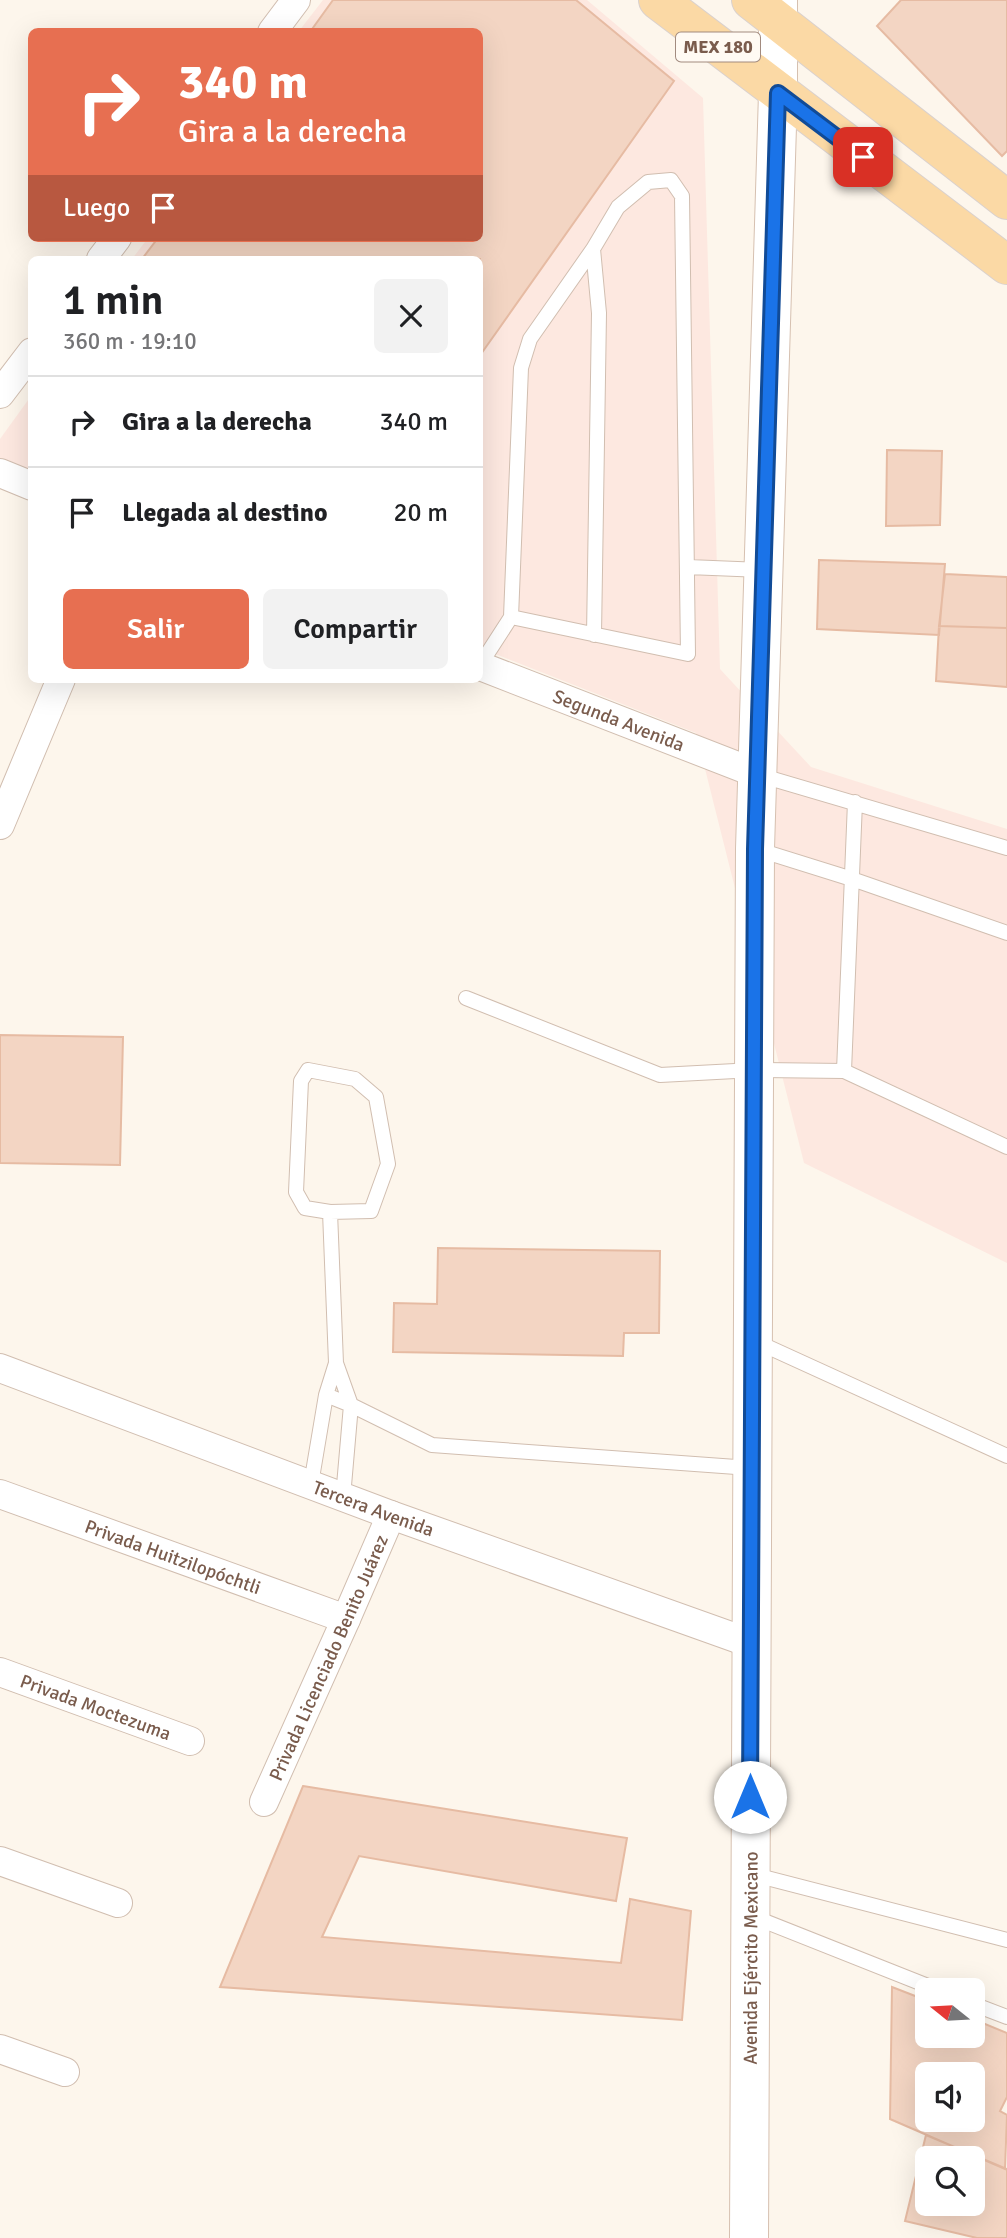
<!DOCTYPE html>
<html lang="es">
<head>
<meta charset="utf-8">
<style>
  :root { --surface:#fff; --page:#f2f2f2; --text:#202124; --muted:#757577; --line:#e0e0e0; --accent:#e76f51 }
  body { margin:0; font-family:Signika,sans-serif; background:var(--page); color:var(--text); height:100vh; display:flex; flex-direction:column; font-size:26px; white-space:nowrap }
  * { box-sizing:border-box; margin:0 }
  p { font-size:23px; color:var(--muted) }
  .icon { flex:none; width:38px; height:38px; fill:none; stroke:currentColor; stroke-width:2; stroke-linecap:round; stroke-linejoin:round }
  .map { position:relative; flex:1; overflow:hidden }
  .side { position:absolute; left:28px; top:256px; width:455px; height:427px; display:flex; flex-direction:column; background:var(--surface); border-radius:10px; box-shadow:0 7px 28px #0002 }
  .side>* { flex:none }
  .banner { position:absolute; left:28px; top:28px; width:455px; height:214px; border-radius:10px; box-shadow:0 7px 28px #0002; background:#e76f51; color:#fff; overflow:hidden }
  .needle { width:46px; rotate:288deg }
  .tools { position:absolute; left:915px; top:1978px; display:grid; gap:14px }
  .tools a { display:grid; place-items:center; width:70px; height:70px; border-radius:10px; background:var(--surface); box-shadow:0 7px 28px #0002; font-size:35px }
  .pin { position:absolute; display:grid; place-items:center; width:60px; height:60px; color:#fff; margin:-30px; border-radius:14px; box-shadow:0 4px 10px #0006 }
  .me { position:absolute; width:77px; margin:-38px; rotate:0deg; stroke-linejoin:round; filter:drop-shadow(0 0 5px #0008) }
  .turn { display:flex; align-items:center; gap:24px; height:147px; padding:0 35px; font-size:32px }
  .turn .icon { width:91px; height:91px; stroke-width:2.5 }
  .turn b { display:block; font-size:49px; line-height:60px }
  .then { display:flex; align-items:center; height:66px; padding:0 35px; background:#0003; gap:14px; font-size:26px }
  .round { display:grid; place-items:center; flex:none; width:74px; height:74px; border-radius:10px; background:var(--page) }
  .head { display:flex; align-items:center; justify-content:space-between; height:119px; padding:0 35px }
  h1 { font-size:42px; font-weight:600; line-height:52px }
  .button { display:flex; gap:14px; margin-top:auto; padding:14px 35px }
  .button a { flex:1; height:80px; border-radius:10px; background:var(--accent); color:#fff; font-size:28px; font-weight:600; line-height:80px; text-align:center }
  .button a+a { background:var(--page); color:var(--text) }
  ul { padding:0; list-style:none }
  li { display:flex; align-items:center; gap:21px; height:91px; padding:0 35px; border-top:2px solid var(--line) }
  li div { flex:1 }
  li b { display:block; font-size:26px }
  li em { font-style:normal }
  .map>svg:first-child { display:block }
  .commercial { fill:#fde8e0 }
  .building { fill:#f3d5c3; stroke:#e6bba3; stroke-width:2; fill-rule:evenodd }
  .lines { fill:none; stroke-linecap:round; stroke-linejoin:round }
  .service-casing { stroke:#d1beb0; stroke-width:16 }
  .minor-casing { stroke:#d1beb0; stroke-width:30 }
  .secondary-casing { stroke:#d6c0b0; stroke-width:40 }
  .primary-casing { stroke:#dad1cd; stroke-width:40 }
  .service { stroke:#fff; stroke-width:14 }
  .minor { stroke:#fff; stroke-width:28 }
  .secondary { stroke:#fff; stroke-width:38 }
  .primary { stroke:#fbd9a5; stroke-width:38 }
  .route-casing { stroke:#114b97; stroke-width:18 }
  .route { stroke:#1a73e8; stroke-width:12 }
  .labels { text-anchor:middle; stroke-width:5; stroke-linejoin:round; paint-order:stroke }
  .shield { fill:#fffaf3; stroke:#a28b7f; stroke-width:2 }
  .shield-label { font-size:18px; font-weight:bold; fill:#7a5c4d }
  .street-label { font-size:19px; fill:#7a5c4d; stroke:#fffaf3 }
</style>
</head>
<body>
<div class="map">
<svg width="1007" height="2238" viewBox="0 0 1007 2238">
  <rect width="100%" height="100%" fill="#fdf6ec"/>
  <path class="commercial" d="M323,0H587L703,98L720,669L811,767L1007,829V1263L804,1163L696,733L480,648V259H132L148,238H480V32L299,31Z
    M31,396V471L0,459V439Z"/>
  <path class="building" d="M333,0H576L674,81L481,354L480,518V259H142L158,238H480V32H310Z
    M901,0H1007V151L1002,156L877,26Z
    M887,450L942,451L940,525L886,526Z
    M819,560L945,564L939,635L817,629Z
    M945,574L1007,577V628L939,626Z
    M939,626L1007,628V687L936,681Z
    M0,1035L123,1037L120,1165L0,1163Z
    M438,1248L660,1251L659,1333H624L623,1356L393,1352L394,1303L437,1304Z
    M303,1786L627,1838L616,1901L359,1856L322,1937L621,1963L630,1899L691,1911L682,2020L220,1987Z
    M892,1987L928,2001V2035H973V2019L1007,2033V2097L1000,2111L1007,2115L1005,2169L890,2119ZM928,2074H973V2119H928Z
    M926,2135L1007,2169V2238H977L905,2221ZM928,2158H973V2203H928Z"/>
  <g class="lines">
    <g class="service-casing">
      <path id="service" d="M593,249L599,313L594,635
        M688,567L762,570
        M480,665L511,617L688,654L682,196L671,180L648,182L618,207L593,249L530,339L521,368L511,617
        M759,775L1007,848
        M756,849L852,879L1007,933
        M466,998L660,1075L754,1070L844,1071L1007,1147
        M308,1070L355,1079L376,1097L388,1164L371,1211L330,1212L305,1208L296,1192L301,1081Z
        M844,1071L855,802
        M330,1212L336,1363L351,1405L343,1497
        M757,1342L1007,1456
        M326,1395L351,1405L432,1445L750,1468
        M311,1484L326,1395L336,1363
        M751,1874L1007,1940
        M754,1917L938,1990
        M973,2004L1007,2017"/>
    </g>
    <g class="minor-casing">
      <g id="minor">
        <path d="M272,32L296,0"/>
        <path d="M101,259L117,238"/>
        <path d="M0,394L32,352"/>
        <path d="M0,473L32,486"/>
        <path id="s1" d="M480,666L758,774"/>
        <path d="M0,825L61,679"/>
        <path id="s2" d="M0,1368L391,1515L750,1643"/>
        <path id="s3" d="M0,1494L346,1619"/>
        <path id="s4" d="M0,1672L190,1741"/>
        <path id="s5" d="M264,1802L346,1619L391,1515"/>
        <path d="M0,1861L118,1903"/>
        <path d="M0,2049L65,2072"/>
      </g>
    </g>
    <g class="secondary-casing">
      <g id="secondary">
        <path id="s6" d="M749,2238L755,849L778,93V0"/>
      </g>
    </g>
    <g class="primary-casing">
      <path id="primary" d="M658,0L1007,265
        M751,0L1007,200"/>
    </g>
    <use href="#service" class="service"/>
    <use href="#minor" class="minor"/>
    <use href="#secondary" class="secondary"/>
    <use href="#primary" class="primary"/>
  </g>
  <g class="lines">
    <g class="route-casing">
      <path id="route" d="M750,1797L755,849L778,93L863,157"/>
    </g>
    <use href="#route" class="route"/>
  </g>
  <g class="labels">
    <rect class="shield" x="676" y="32.5" width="84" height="29" rx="5"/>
    <g class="shield-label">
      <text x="718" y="53">MEX 180</text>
    </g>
    <g class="street-label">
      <text dy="7" stroke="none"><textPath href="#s1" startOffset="149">Segunda Avenida</textPath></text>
      <text dy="7" stroke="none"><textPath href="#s2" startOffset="399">Tercera Avenida</textPath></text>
      <text dy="7" stroke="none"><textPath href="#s3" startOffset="184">Privada Huitzilopóchtli</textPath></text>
      <text dy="7" stroke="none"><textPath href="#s5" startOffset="158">Privada Licenciado Benito Juárez</textPath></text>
      <text dy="7" stroke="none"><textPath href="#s4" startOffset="102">Privada Moctezuma</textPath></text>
      <text dy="7" stroke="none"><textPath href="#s6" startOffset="280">Avenida Ejército Mexicano</textPath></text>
    </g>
  </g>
</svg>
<div class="tools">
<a><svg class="needle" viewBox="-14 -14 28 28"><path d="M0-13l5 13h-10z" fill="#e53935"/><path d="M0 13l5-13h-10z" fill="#757577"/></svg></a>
<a><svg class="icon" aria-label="sound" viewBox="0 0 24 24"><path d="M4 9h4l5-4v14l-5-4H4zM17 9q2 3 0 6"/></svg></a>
<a><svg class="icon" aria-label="search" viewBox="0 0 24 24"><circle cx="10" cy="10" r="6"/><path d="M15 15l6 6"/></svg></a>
</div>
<div class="pin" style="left:863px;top:157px;background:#d93025"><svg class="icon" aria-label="arrive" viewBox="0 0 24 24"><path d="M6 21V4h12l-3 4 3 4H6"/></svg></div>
<svg class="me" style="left:750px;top:1797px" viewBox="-20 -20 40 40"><circle r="19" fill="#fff"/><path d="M0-13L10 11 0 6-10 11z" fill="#1a73e8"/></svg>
<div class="banner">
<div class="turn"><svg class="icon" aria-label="right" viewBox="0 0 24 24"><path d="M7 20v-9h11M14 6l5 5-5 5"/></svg><div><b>340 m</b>Gira a la derecha</div></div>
<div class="then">Luego<svg class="icon" aria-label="arrive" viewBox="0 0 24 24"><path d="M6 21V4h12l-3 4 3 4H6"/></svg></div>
</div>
<section class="side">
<div class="head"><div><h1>1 min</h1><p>360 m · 19:10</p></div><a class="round"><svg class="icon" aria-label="close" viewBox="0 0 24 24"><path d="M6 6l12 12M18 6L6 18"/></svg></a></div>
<ul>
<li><svg class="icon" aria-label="right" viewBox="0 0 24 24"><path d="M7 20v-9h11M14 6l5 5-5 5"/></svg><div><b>Gira a la derecha</b></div><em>340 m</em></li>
<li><svg class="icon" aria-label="arrive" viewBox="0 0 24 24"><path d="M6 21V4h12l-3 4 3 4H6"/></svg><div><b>Llegada al destino</b></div><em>20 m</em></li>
</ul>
<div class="button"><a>Salir</a><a>Compartir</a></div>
</section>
</div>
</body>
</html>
